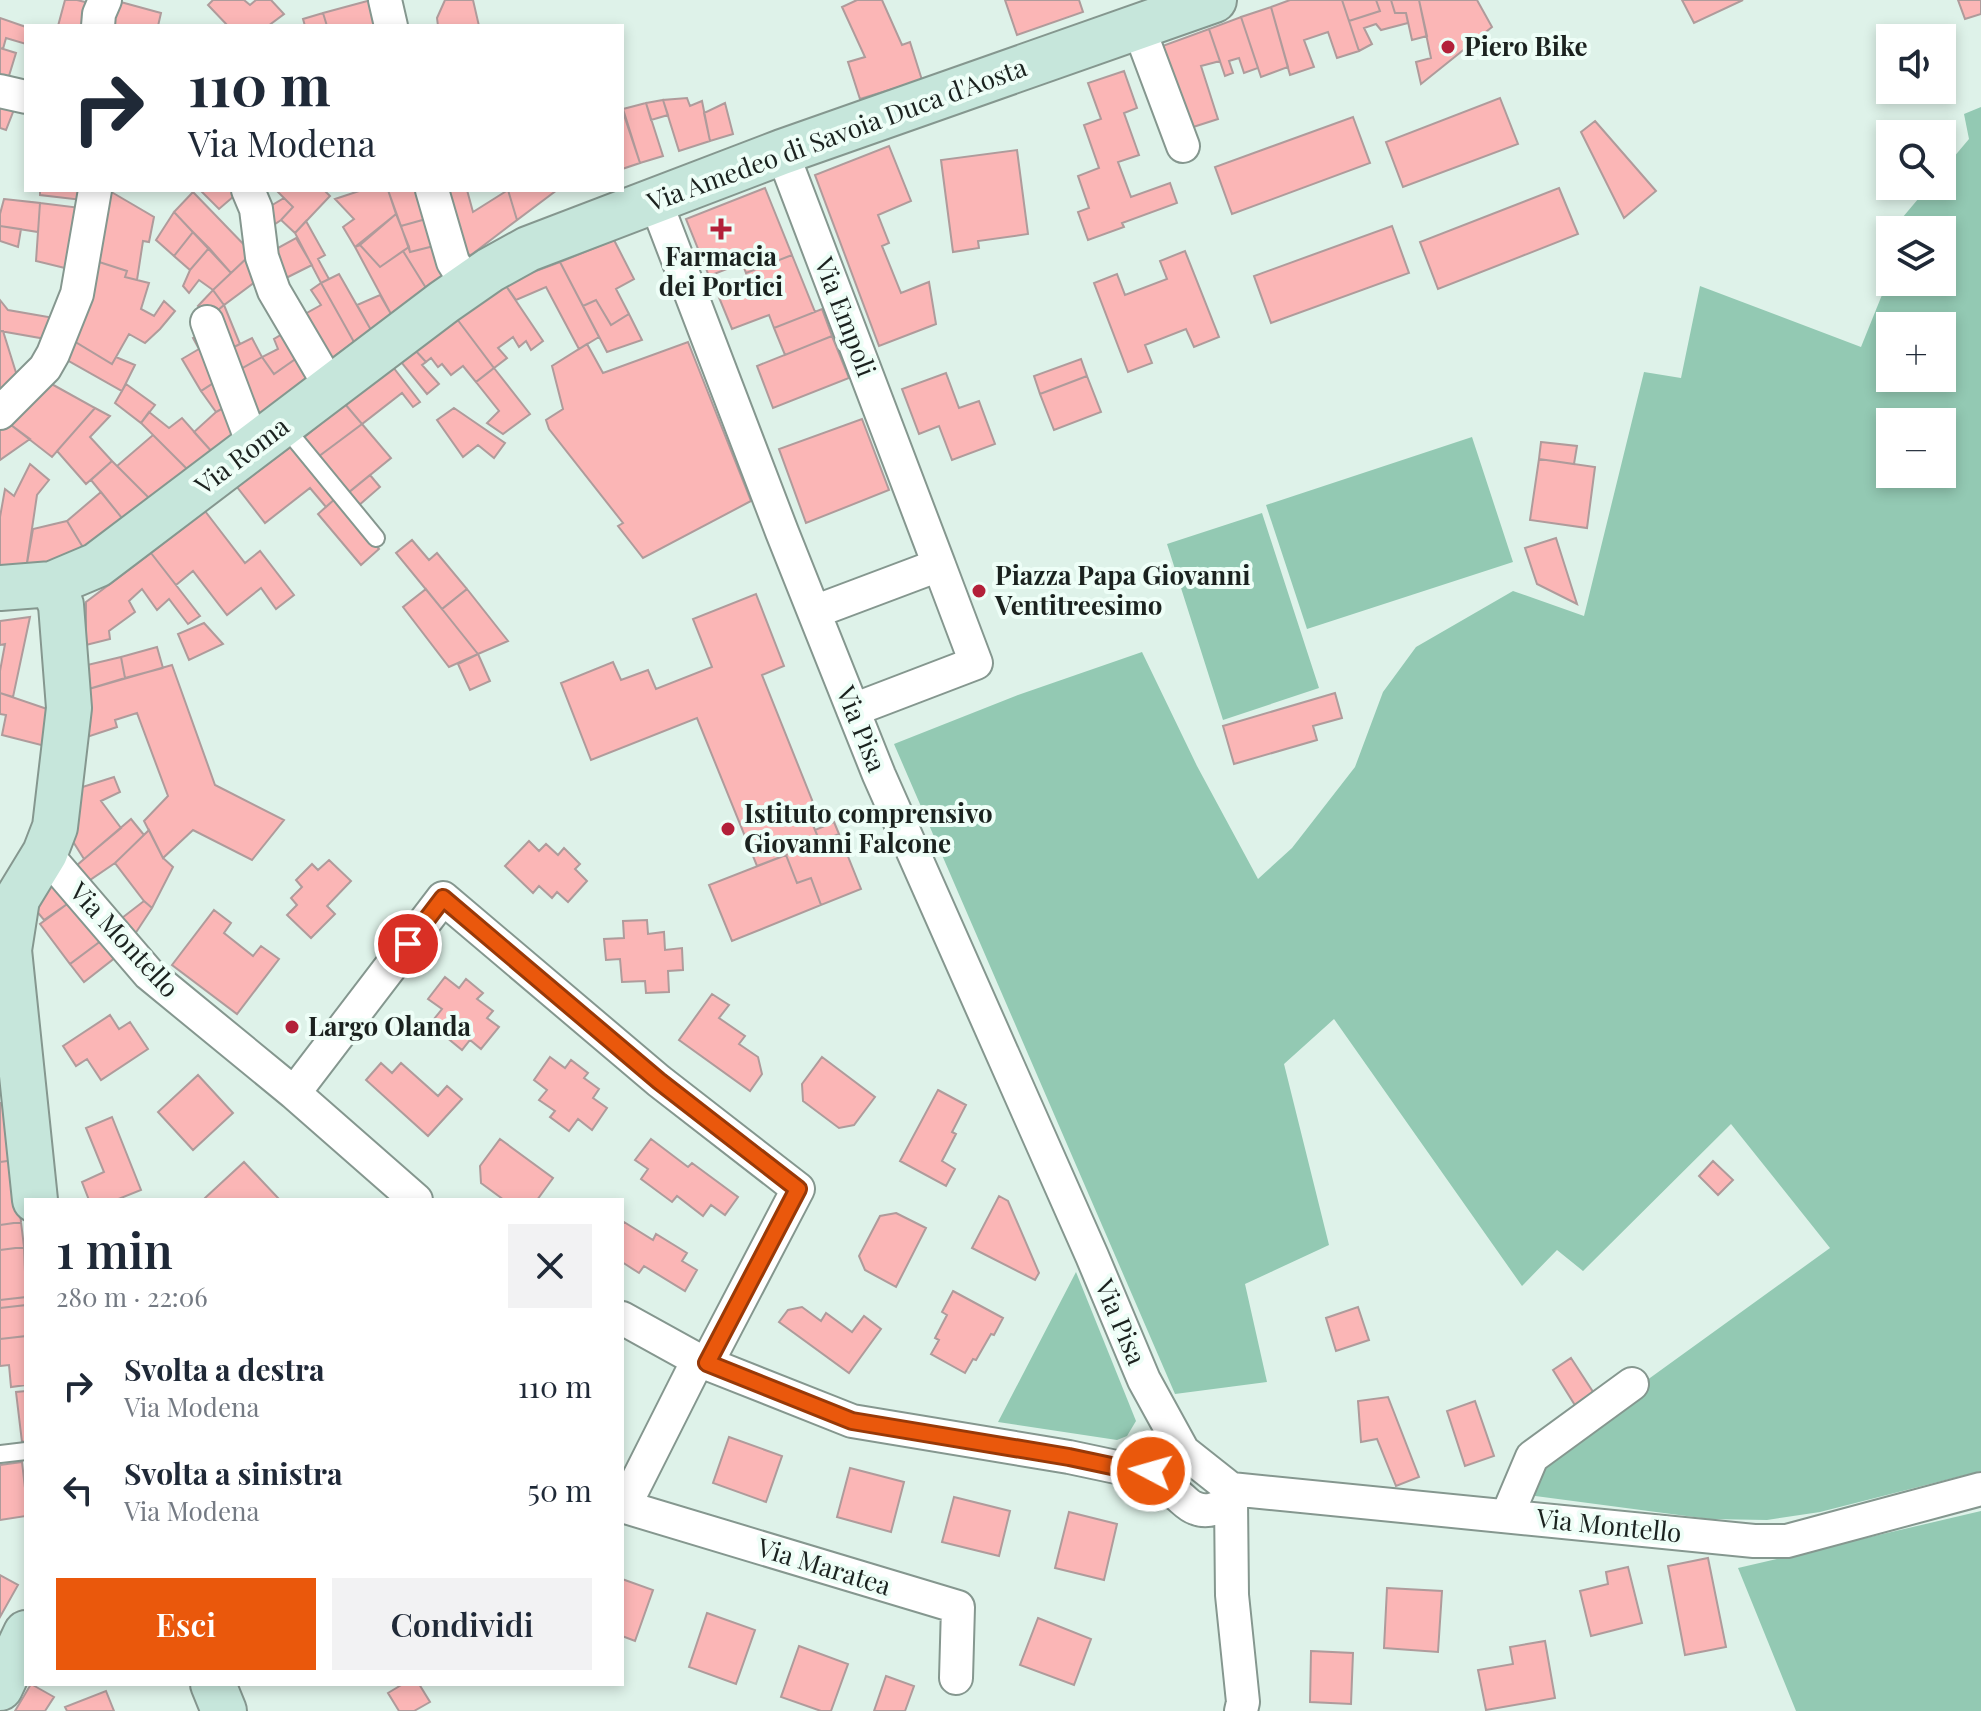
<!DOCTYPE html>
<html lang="it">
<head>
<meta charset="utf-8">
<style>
  :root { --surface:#fff; --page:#f2f2f3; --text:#1f2937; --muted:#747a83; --accent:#ea580c }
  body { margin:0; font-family:"Playfair Display",serif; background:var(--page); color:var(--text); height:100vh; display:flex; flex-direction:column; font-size:30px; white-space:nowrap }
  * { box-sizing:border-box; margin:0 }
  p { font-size:26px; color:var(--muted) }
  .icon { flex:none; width:44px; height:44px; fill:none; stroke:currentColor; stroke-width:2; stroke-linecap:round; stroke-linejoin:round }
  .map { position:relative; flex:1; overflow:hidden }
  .details { position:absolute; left:24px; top:1198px; width:600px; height:488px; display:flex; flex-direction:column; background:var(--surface); border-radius:0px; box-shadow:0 4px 12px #0003 }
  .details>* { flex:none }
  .hud { position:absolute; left:24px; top:24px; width:600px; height:168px; border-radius:0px; box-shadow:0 4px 12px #0003; background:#fff; color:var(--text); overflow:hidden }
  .tools { position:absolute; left:1876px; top:24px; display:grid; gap:16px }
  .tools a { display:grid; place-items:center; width:80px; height:80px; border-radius:0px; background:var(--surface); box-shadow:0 4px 12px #0003; font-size:40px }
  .pin { position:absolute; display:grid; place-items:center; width:68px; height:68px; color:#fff; margin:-34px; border:4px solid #fff; border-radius:50%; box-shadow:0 2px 8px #0007 }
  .me { position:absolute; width:88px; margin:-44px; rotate:276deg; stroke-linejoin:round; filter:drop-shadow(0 0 6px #0008) }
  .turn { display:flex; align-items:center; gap:28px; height:168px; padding:0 32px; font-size:36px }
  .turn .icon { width:104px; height:104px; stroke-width:2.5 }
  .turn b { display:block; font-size:56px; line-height:68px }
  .round { display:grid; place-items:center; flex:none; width:84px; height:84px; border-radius:0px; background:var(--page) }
  .summary { display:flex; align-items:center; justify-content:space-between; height:136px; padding:0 32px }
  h1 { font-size:48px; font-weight:600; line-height:60px }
  .primary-button { display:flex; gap:16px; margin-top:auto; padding:16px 32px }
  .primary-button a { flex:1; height:92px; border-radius:0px; background:var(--accent); color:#fff; font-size:32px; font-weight:600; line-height:92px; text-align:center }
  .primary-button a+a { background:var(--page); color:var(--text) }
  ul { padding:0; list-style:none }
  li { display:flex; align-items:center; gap:24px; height:104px; padding:0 32px }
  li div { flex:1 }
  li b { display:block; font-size:30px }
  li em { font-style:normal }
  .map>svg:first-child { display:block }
  .green { fill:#93c9b3; fill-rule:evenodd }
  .building { fill:#fbb6b6; stroke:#af9b9b; stroke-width:2 }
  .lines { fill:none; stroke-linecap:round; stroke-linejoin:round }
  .lane-casing { stroke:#85978f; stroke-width:20 }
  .street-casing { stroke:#85978f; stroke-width:36 }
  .secondary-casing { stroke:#85978f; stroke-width:48 }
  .lane { stroke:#fff; stroke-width:16 }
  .street { stroke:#fff; stroke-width:32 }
  .secondary { stroke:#c6e6db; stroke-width:44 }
  .route-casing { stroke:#983908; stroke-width:20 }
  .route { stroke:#ea580c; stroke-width:14 }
  .poi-dot { fill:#b32039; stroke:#eefef7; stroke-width:3 }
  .labels { text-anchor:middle; stroke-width:8; stroke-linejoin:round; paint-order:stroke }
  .poi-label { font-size:26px; font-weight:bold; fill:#1b221f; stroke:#eefef7; text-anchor:start }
  .street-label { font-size:26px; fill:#1b221f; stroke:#eefef7 }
</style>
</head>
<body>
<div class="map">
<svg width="1981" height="1711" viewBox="0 0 1981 1711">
  <rect width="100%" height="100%" fill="#def2e9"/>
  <path class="green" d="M1981,107V1471L1820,1512L1767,1520L1709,1519L1521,1494L1542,1456L1830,1248L1731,1124L1583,1271L1557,1250L1522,1286L1334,1019L1284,1064L1329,1245L1245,1284L1267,1382L1175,1394L894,744L1018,695L1142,652L1197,766L1258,879L1292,848L1355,767L1383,692L1416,647L1513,591L1584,616L1644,372L1681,378L1700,286L1861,347L1890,275V282H1942V230H1892L1929,186H1942V171L1969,139L1964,114ZM1890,326H1942V378H1890ZM1890,422H1942V474H1890Z
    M1472,437L1513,562L1307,629L1266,505Z
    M1262,513L1319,688L1223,720L1167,544Z
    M1076,1272L1136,1421L1127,1436L1117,1440L998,1422Z
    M1981,1511V1711H1796L1738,1568Z"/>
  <path class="building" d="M65,0H77L93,4L88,26H58Z
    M213,0H244L250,5L256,0H271L284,14L268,26H228L208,5Z
    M371,0L378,26H327L323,13Z
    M445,0H473L479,26H438L437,18Z
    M857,0H882L902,45L910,42L922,80L860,99L848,62L865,57L842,7Z
    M1005,0H1079L1083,12L1017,35Z
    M1290,0H1342L1359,51L1337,58L1328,32L1304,40L1314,67L1290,75L1271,7Z
    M1342,0H1376L1380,11L1349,21Z
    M1376,0H1391L1395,13H1406L1408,23L1381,30L1376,24L1364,28L1372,44L1359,51L1349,21L1380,11Z
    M1391,0H1419L1427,36L1412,40L1406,13H1395Z
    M1419,0H1477L1492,27L1421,84L1416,62L1431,58Z
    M1682,0H1743L1694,23Z
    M1958,0H1981V14L1965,19Z
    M117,1L161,13L158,26H108Z
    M1271,7L1288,67L1261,77L1241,17Z
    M323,13L327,26H305L303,19Z
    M1241,17L1258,68L1244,73L1239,58L1229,61L1233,73L1225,76L1209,29Z
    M0,18L26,27V44L6,38L3,49L0,48Z
    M1209,29L1220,61L1201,66L1218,119L1187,129L1157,48Z
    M0,48L16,53L8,79L0,77Z
    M1124,71L1137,108L1124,113L1139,155L1118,162L1131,197L1170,183L1177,203L1122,223L1124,227L1088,240L1078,212L1089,208L1078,176L1099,168L1084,125L1101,119L1088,83Z
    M687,98L690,106L702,101L710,141L679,151L663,100Z
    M1500,98L1518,144L1403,187L1386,142Z
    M663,100L668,115L651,120L646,103Z
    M646,103L663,156L640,163L623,109Z
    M725,103L733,134L710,141L704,113Z
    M0,104L15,107L6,130L0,128Z
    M622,109L640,163L622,169Z
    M1353,117L1370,163L1232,214L1215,167Z
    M1595,121L1656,191L1624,218L1581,132Z
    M889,146L911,201L878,215L889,243L882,246L901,293L929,282L936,324L879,346L815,175Z
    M1017,150L1028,234L978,241L979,248L953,252L941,160Z
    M765,188L792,255L746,273L742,263L709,276L686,219Z
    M1559,188L1578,234L1438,289L1420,242Z
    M40,190H83L82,200L40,195Z
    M108,190L154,217L149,242L143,241L137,280L125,277L127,271L96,261Z
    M200,190H241L219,209Z
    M276,190H324L330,196L295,233L281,220L293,207Z
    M362,190H388L396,214L355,247L343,227L354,219L335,199Z
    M388,190H419L426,219L401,226Z
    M442,190H467L473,212L508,190L517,220L471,255L462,253Z
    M508,190H557L517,220Z
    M193,192L252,253L231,273L174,212Z
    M284,198L293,207L281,220L265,231L264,210Z
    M4,199L40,203L38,232L0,226V214Z
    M40,203L81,208L69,269L36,261Z
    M174,212L193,232L174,256L156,240Z
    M396,214L409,247L380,267L360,245Z
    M426,219L434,246L410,252L401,226Z
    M306,221L325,255L318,259L329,279L321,283L295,233Z
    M0,226L21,229L18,247L0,241Z
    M1392,226L1409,273L1271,323L1254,276Z
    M193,232L209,248L190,270L174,256Z
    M296,238L312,265L278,282L267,254Z
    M614,240L634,279L616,289L629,314L611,325L596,300L583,306L560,262Z
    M360,245L380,267L403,251L426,288L391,314L355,247Z
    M434,246L444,275L426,288L403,251L409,247L410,252Z
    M209,248L231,273L213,290L199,280L189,293L183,286L190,270Z
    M1185,251L1219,337L1194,347L1186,329L1145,345L1152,363L1128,372L1094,283L1117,274L1125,295L1167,279L1160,261Z
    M792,255L815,312L774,328L769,315L732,329L718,295L749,283L746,273Z
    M248,257L259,279L224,305L213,290Z
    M96,261L127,271L125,277L149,283L141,309L154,316L164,301L175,311L160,329L145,343L129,334L112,364L69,338Z
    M560,262L599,337L579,349L546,287L516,300L504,283Z
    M339,274L371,330L354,342L321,283Z
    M321,283L354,342L324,364L298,318L321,305L311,290Z
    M504,283L543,341L531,350L526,341L519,347L513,337L498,348L507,358L494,368L457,319Z
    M213,290L224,305L211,316L198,306Z
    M380,295L391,314L371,330L357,305Z
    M0,300L8,310L54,318L46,339L0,331Z
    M596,300L611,325L629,314L642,340L607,352L583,306Z
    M224,305L240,344L224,352L211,316Z
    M822,309L832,336L785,355L774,328Z
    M457,319L494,368L476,382L463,366L451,375L442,364L438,367L431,358L426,362L415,350Z
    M291,329L304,353L274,374L262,357L278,349L274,339Z
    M0,331H3L18,379L0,398Z
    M204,333L221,378L201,391L182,359L199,349L193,338Z
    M832,336L849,378L773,408L757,366Z
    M69,338L112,364L116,357L135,365L122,391L60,356Z
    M252,338L262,357L232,374L224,352Z
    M688,342L751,501L643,558L618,526L623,523L549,429L546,420L563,409L552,366L587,344L603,373Z
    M415,350L426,362L422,365L439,384L427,394L401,362Z
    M304,353L314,372L250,423L232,374L262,357L274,374Z
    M1081,359L1087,376L1040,394L1034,376Z
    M393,367L420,402L413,407L402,393L362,424L345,404Z
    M494,368L530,414L503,434L487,423L499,411L476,382Z
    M946,373L959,408L979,401L995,444L952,460L939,426L919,434L902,389Z
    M1087,376L1101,412L1054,430L1040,394Z
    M221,378L231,404L216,412L201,391Z
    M48,382L95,408L52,457L7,422Z
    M126,384L155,405L141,423L115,403Z
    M231,404L241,430L213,453L194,432L216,412Z
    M345,404L362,424L318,457L302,439Z
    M95,408L110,416L90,437L112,461L86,484L57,451Z
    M454,408L505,443L494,458L478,445L463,457L437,420Z
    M149,412L169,428L182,418L213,453L190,472L141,423Z
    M862,419L889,490L806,523L779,449Z
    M7,422L30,439L0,460V429Z
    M362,424L391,458L348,493L318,457Z
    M153,435L190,472L153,502L117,466Z
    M1541,442L1577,446L1574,464L1539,459Z
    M293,445L336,498L326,507L310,488L265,523L237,487Z
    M1539,459L1595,467L1587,528L1530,520Z
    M112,461L153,502L126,523L91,480Z
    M30,464L49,480L37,495L26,569H0V517L5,489L14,496Z
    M370,475L380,487L358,506L348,493Z
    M101,492L126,523L87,554L67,521Z
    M336,498L379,549L361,565L318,514Z
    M205,511L245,563L260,551L294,595L276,609L261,588L227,615L193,571L176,585L151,553Z
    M67,521L87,554L26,569L33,529Z
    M1556,538L1577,604L1537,584L1525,548Z
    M412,540L429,560L437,553L467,589L442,609L396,553Z
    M151,553L200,616L188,624L169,599L157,610L142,589L129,601L135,612L109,631L110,639L86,645V602Z
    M426,589L478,654L449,667L403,607Z
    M467,589L508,641L478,654L442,609Z
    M756,594L784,666L762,675L818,815L810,818L820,842L757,866L697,718L591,760L561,683L613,662L621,680L648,670L656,689L712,667L693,619Z
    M30,617L13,697L0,693V671L5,644L0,645V621Z
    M204,623L223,644L189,660L178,634Z
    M157,647L163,668L125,678L121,657Z
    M478,654L490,681L470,690L458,664Z
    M121,657L125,678L82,691L83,666Z
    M172,665L215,785L284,820L252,860L193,830L163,858L144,821L168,796L137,713L115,720L117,727L87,737L82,691Z
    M0,693L53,711L49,747L2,735L6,715L0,714Z
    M1335,693L1342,718L1313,726L1317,740L1234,764L1223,726Z
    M114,777L120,792L101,801L121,828L84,859L67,832L73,790Z
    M131,819L144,835L115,863L87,882L76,866Z
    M834,822L839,834L820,842L815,830Z
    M149,830L163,858L173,867L152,908L144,901L115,863Z
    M839,834L861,889L821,905L811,878L797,883L786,855Z
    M529,841L539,851L546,844L558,855L564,848L580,864L575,869L587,881L568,902L557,892L552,898L539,886L533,893L505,866Z
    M786,855L797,883L811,878L821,905L732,941L709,885Z
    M329,860L351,881L327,906L335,914L311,938L287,915L297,905L291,898L302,887L296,880L312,864L318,870Z
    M52,882L70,902L44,920L29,902Z
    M144,901L152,908L133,937L118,921Z
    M70,902L102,940L70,964L40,924Z
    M214,910L231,923L224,933L253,956L261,946L279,959L237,1014L172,965Z
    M647,920L648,934L664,932L665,950L682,948L683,970L668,971L669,992L646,993L645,981L622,982L620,959L606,960L604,939L624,938L623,921Z
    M102,940L116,957L84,982L70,964Z
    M445,977L459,988L466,979L483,993L477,999L493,1011L487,1018L499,1027L481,1049L470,1040L462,1050L445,1036L449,1031L434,1019L442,1009L428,999Z
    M712,994L729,1005L719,1018L745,1036L739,1044L758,1057L762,1074L750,1091L679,1040Z
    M110,1015L119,1029L130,1022L148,1049L101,1080L87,1059L76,1066L63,1046Z
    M550,1057L565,1068L571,1060L588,1073L584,1078L599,1089L593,1098L607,1108L592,1130L578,1119L569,1131L550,1117L555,1111L539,1100L547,1090L534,1080Z
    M822,1057L875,1097L854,1125L839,1128L803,1101L802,1084Z
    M381,1063L392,1073L401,1063L438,1096L447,1086L462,1099L428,1136L366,1080Z
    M198,1075L233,1113L193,1150L158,1112Z
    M938,1090L966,1105L952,1132L956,1134L942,1161L955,1169L946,1186L900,1161Z
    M9,1102L15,1160L0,1162V1103Z
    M112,1117L141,1190L116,1200H89L82,1182L104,1172L86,1128Z
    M500,1139L553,1178L537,1200H504L481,1183L480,1166Z
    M651,1139L688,1167L692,1163L738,1197L725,1215L711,1205L703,1216L677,1196L672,1202L641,1179L648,1169L635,1160Z
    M15,1160L21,1222L0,1225V1162Z
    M1713,1161L1733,1180L1718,1195L1699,1176Z
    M244,1162L279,1199L206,1200L205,1198Z
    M999,1196L1008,1201L1039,1273L1035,1280L972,1248Z
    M896,1213L926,1228L896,1287L865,1270L859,1256L880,1216Z
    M21,1222L24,1247L0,1250V1225Z
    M624,1222L653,1240L656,1234L687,1253L682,1261L697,1270L685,1291L644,1266L639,1273L622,1262V1226Z
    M24,1247L26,1297L0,1300V1250Z
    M953,1291L1003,1318L994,1335L991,1334L976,1360L973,1359L965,1373L931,1354L939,1340L935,1338L947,1315L942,1312Z
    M26,1297V1305L0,1308V1300Z
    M26,1305V1336L0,1339V1308Z
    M802,1307L821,1321L826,1313L852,1332L864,1316L881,1329L849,1373L779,1322L788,1310Z
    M1358,1307L1369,1340L1336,1351L1326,1318Z
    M26,1336V1391V1385L11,1387L9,1365L0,1366V1339Z
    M1571,1358L1597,1398L1578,1410L1553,1370Z
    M26,1391V1441L22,1442L16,1392Z
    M1388,1397L1419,1477L1396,1486L1377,1439L1361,1442L1358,1401Z
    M1475,1401L1494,1456L1465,1466L1447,1411Z
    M729,1437L782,1456L766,1502L713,1483Z
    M22,1462L26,1497V1516L0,1520V1465Z
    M850,1468L904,1482L891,1532L837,1517Z
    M954,1497L1010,1511L999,1556L942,1542Z
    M1069,1512L1117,1524L1104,1580L1055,1568Z
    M1708,1558L1726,1647L1685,1655L1668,1566Z
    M1628,1567L1642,1623L1591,1636L1580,1591L1608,1584L1606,1572Z
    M0,1575L18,1585L0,1617Z
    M622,1579L653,1590L635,1641L622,1636Z
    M1387,1588L1442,1591L1438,1652L1384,1648Z
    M707,1613L755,1630L736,1684L689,1667Z
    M1038,1618L1091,1639L1074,1685L1020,1665Z
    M1545,1641L1555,1698L1486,1710L1478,1670L1513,1664L1510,1647Z
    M799,1646L848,1664L831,1711H821L781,1697Z
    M1311,1651L1353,1653L1351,1704L1310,1702Z
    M886,1676L914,1686L905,1711H874Z
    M31,1684L54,1697L45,1711H15Z
    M403,1684H419L430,1702L414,1711H399L388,1693Z
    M106,1691L114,1711H67L65,1707Z"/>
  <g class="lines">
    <g class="lane-casing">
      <path id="lane" d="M284,426L376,538
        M0,1454L26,1451"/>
    </g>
    <g class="street-casing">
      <path id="street" d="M385,0L391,26
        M98,26L99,14L105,0
        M1138,26L1183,146
        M0,91L26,97
        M782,152L939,565
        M248,190L256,209L262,257L274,291L331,388
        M432,190L453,262L468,286
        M655,200L782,532L879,775L1092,1256L1144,1380L1183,1451
        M207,322L254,447
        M0,413L45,368L53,354L77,294L95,190
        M814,612L939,565L976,663L853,710
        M45,853L149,974L294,1093L416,1200
        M294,1093L443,898L659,1081L798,1189L707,1363
        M622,1318L698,1360L852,1421L1069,1457L1135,1471H1151
        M1183,1451L1231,1489V1501C1220,1507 1208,1514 1195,1508C1188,1506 1181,1497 1175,1493C1168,1487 1155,1480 1152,1472C1144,1455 1173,1452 1183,1451Z
        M1231,1489L1754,1541H1787L1981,1489
        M1231,1501L1232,1595L1243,1702L1241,1711
        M622,1506L958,1607L956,1678
        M624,1507L698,1360
        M1507,1516L1532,1457L1632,1384"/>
    </g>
    <g class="secondary-casing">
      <path id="secondary" d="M0,588L52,584L97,565L444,302L490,270L528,249L782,152L1214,0
        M35,1200L9,950L17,899L45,853L55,827L69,708L61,605L52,584
        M213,1684L224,1711
        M0,1688L26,1633"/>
    </g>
    <use href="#lane" class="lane"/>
    <use href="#street" class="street"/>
    <use href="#secondary" class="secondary"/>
  </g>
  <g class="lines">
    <g class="route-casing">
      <path id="route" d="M408,944L443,898L659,1081L798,1189L707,1363L852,1421L1069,1457L1135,1471H1151"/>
    </g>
    <use href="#route" class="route"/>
  </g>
  <g class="poi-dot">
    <circle cx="1448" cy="47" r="8"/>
    <path d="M717 217h8v8h8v8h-8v8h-8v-8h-8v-8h8z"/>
    <circle cx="979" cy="591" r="8"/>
    <circle cx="728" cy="829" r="8"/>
    <circle cx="292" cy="1027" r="8"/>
  </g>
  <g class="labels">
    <g class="poi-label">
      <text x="1464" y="56">Piero Bike</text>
      <text x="721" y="266" text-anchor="middle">Farmacia<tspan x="721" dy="30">dei Portici</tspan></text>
      <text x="995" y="585">Piazza Papa Giovanni<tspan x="995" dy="30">Ventitreesimo</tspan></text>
      <text x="744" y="823">Istituto comprensivo<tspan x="744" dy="30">Giovanni Falcone</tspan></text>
      <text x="308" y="1036">Largo Olanda</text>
    </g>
    <g class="street-label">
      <text transform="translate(837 135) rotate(-20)" y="9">Via Amedeo di Savoia Duca d'Aosta</text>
      <text transform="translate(845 317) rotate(69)" y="9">Via Empoli</text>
      <text transform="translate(242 456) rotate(-37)" y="9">Via Roma</text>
      <text transform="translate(861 729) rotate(68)" y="9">Via Pisa</text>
      <text transform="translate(124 940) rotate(47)" y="9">Via Montello</text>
      <text transform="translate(1120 1322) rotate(67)" y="9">Via Pisa</text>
      <text transform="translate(1609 1526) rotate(6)" y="9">Via Montello</text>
      <text transform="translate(824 1567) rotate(17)" y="9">Via Maratea</text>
    </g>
  </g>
</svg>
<div class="tools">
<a><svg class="icon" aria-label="sound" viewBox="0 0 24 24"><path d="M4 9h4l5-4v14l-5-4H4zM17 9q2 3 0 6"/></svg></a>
<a><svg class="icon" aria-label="search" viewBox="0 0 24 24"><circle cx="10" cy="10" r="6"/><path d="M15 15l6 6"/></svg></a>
<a><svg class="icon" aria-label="layers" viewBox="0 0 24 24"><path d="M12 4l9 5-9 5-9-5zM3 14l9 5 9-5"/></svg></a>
<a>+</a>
<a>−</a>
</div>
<div class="pin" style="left:408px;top:944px;background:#d93025"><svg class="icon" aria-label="arrive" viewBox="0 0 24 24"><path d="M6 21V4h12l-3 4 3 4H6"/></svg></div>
<svg class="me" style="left:1151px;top:1471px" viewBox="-20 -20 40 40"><circle r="17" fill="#ea580c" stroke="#fff" stroke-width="3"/><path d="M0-11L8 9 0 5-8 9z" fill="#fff"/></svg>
<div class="hud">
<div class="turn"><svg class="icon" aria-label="right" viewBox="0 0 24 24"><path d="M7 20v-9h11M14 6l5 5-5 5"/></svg><div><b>110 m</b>Via Modena</div></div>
</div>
<section class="details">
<div class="summary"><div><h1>1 min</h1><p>280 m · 22:06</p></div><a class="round"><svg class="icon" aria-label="close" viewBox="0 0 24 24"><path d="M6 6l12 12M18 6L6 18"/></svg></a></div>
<ul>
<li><svg class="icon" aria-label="right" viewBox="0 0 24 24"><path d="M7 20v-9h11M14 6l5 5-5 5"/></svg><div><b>Svolta a destra</b><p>Via Modena</p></div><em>110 m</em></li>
<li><svg class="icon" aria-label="left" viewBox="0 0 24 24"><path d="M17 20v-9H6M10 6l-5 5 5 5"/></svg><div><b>Svolta a sinistra</b><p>Via Modena</p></div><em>50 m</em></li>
</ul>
<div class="primary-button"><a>Esci</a><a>Condividi</a></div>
</section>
</div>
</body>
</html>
